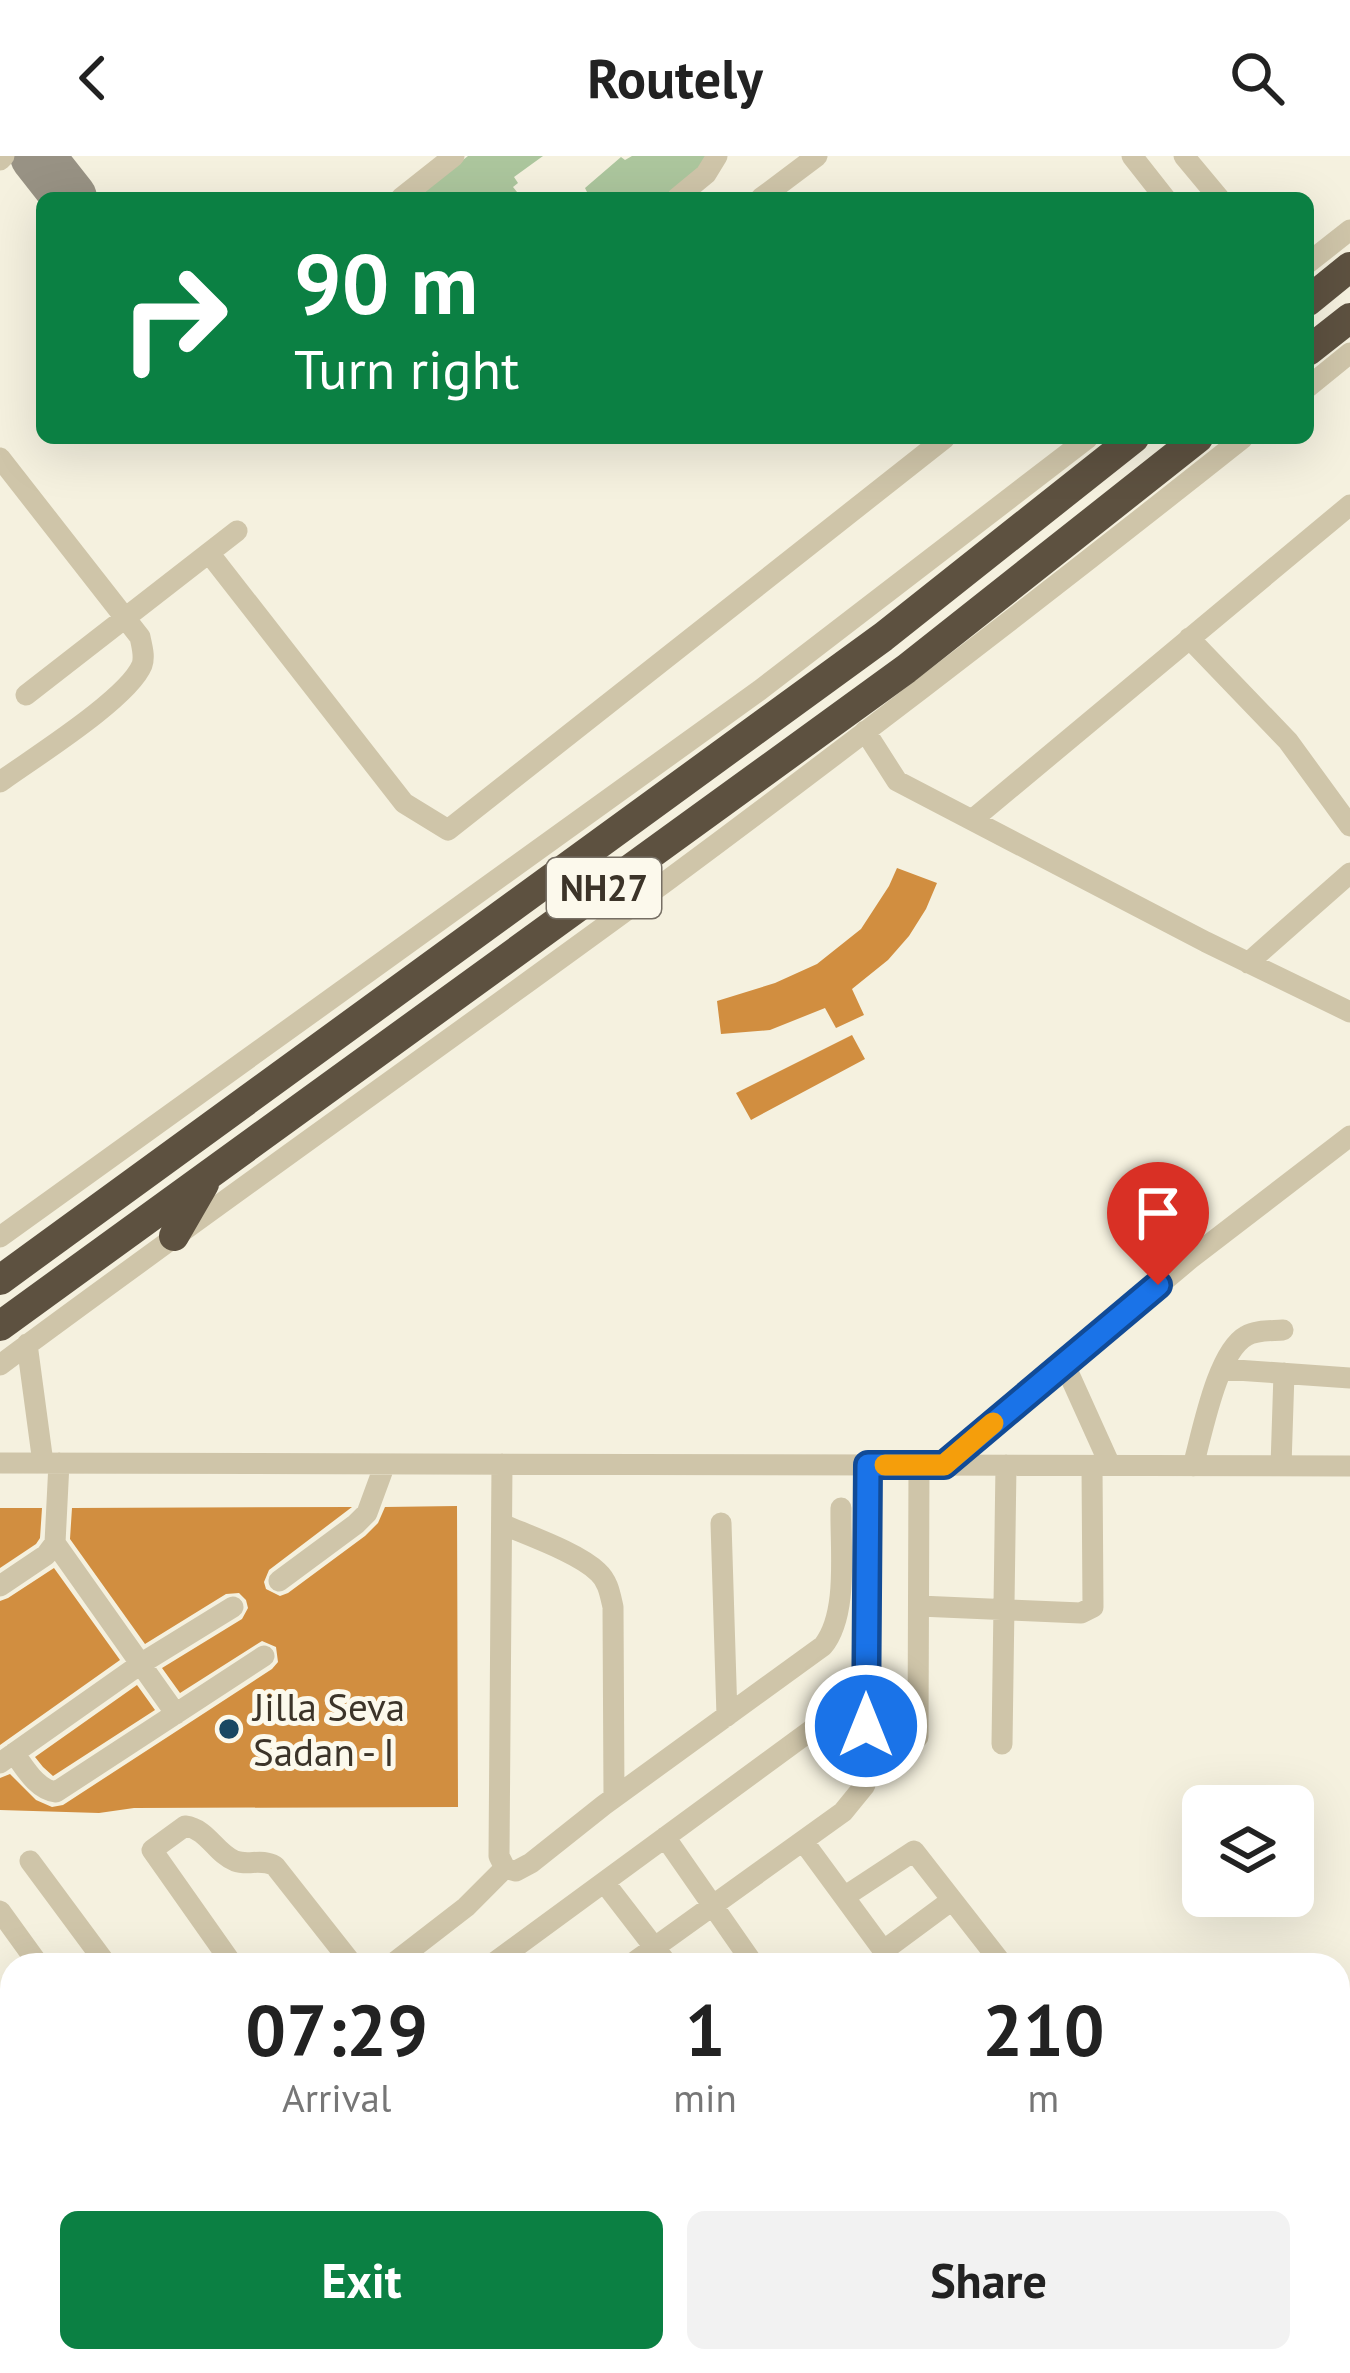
<!DOCTYPE html>
<html lang="en">
<head>
<meta charset="utf-8">
<style>
  :root { --surface:#fff; --page:#f2f2f2; --text:#222; --muted:#767676; --accent:#0b8043 }
  body { margin:0; font-family:"PT Sans",sans-serif; background:var(--page); color:var(--text); height:100vh; display:flex; flex-direction:column; font-size:45px; white-space:nowrap }
  * { box-sizing:border-box; margin:0 }
  p { font-size:39px; color:var(--muted) }
  .icon { flex:none; width:66px; height:66px; fill:none; stroke:currentColor; stroke-width:2; stroke-linecap:round; stroke-linejoin:round }
  .map { position:relative; flex:1; overflow:hidden }
  .panel { position:absolute; left:0px; top:1797px; width:1350px; height:420px; display:flex; flex-direction:column; background:var(--surface); border-radius:36px 36px 0 0; box-shadow:0 12px 48px #0002 }
  .panel>* { flex:none }
  .hud { position:absolute; left:36px; top:36px; width:1278px; height:252px; border-radius:18px; box-shadow:0 12px 48px #0002; background:#0b8043; color:#fff; overflow:hidden }
  .controls { position:absolute; left:1182px; top:1629px; display:grid; gap:24px }
  .controls a { display:grid; place-items:center; width:132px; height:132px; border-radius:18px; background:var(--surface); box-shadow:0 12px 48px #0002; font-size:60px }
  .pin { position:absolute; display:grid; place-items:center; width:102px; height:102px; color:#fff; margin:-123px -51px; border-radius:50% 50% 50% 0; rotate:-45deg; box-shadow:0 0 12px #0007 }
  .pin .icon { rotate:45deg }
  .me { position:absolute; width:132px; margin:-66px; rotate:0deg; stroke-linejoin:round; filter:drop-shadow(0 0 9px #0008) }
  .turn { display:flex; align-items:center; gap:42px; height:252px; padding:0 60px; font-size:54px }
  .turn .icon { width:156px; height:156px; stroke-width:2.5 }
  .turn b { display:block; font-size:84px; line-height:102px }
  .eta { display:flex; justify-content:space-evenly; align-items:center; height:204px; text-align:center }
  .eta b { font-size:72px; font-weight:800; line-height:84px }
  .button { display:flex; gap:24px; margin-top:auto; padding:24px 60px }
  .button a { flex:1; height:138px; border-radius:18px; background:var(--accent); color:#fff; font-size:48px; font-weight:800; line-height:138px; text-align:center }
  .button a+a { background:var(--page); color:var(--text) }
  header { display:flex; justify-content:space-between; align-items:center; height:156px; padding:0 60px; background:var(--surface); font-size:54px; font-weight:800 }
  .map>svg:first-child { display:block }
  .green { fill:#acc69d }
  .lines { fill:none; stroke-linecap:round; stroke-linejoin:round }
  .taxiway { stroke:#989284; stroke-width:54 }
  .building { fill:#d18e40 }
  .path { stroke:#bbb093; stroke-width:3; stroke-dasharray:6 6; stroke-linecap:butt }
  .minor { stroke:#cfc5a9; stroke-width:21 }
  .highway { stroke:#5d5140; stroke-width:30 }
  .route-casing { stroke:#114b97; stroke-width:30 }
  .route { stroke:#1a73e8; stroke-width:21 }
  .slow { stroke:#f59e0b; stroke-width:21 }
  .poi-dot { fill:#1a4862; stroke:#fcf9ec; stroke-width:4.5 }
  .labels { text-anchor:middle; stroke-width:10; stroke-linejoin:round; paint-order:stroke }
  .shield { fill:#fcf9ec; stroke:#766f64; stroke-width:3 }
  .shield-label { font-size:36px; font-weight:bold; fill:#3c3429 }
  .poi-label { font-size:39px; fill:#3c3429; stroke:#fcf9ec; text-anchor:start }
</style>
</head>
<body>
<header><svg class="icon" aria-label="back" viewBox="0 0 24 24"><path d="M15 5l-7 7 7 7"/></svg>Routely<svg class="icon" aria-label="search" viewBox="0 0 24 24"><circle cx="10" cy="10" r="6"/><path d="M15 15l6 6"/></svg></header>
<div class="map">
<svg width="1350" height="2217" viewBox="0 0 1350 2217">
  <rect width="100%" height="100%" fill="#f5f1df"/>
  <path class="green" d="M468,0H543L514,21L518,27L513,31L517,36L509,42H415Z
    M632,0H707L705,9L663,42H590L585,32L621,1L625,4Z"/>
  <g class="lines">
    <path class="taxiway" d="M37,0L70,42"/>
  </g>
  <path class="building" d="M897,712L937,727L926,753L909,780L888,804L852,833L864,859L836,872L825,852L770,874L721,878L717,845L775,827L817,808L861,773L889,730Z
    M852,879L865,903L751,964L736,937Z
    M457,1350L458,1651L134,1652L99,1657L0,1654V1622L10,1618L36,1644L52,1651L63,1649L272,1513L278,1506L276,1491L262,1485L180,1537L162,1512L242,1463L248,1452L246,1444L239,1437L226,1438L145,1488L70,1383L72,1352L352,1351L269,1414L264,1426L266,1433L280,1440L288,1437L365,1380L378,1367L385,1351Z
    M0,1352H42L40,1382L36,1388L0,1412Z
    M54,1412L120,1504L0,1589V1445L8,1442Z
    M137,1529L155,1554L53,1620L43,1611L35,1601Z"/>
  <g class="lines">
    <path class="path" d="M965,2217L970,2205"/>
    <path class="minor" d="M1132,0L1165,42
      M1184,0L1219,42
      M0,4L4,0
      M401,42L454,0
      M677,42L706,18L717,0
      M761,42L817,0
      M1308,107L1350,74
      M1308,231L1350,197
      M0,302L140,481C142,491 145,500 142,509C128,543 33,602 0,626
      M209,397L404,647L448,674L945,282
      M1189,482L1288,585L1350,670
      M26,539L237,375
      M865,575L897,625L1206,786L1350,856
      M972,664L1350,349
      M1248,807L1350,717
      M0,1081L760,534L1088,282
      M27,1188L43,1307
      M1064,1207L1110,1309
      M0,1209C221,1045 446,887 668,724C862,580 1054,432 1243,282
      M1222,1213L1350,1222
      M0,1307L1350,1310
      M502,1308L499,1700L505,1712L516,1715L531,1707L604,1649L823,1490C849,1458 840,1392 841,1352
      M944,1309L1190,1103L1350,980
      M1193,1310C1202,1278 1217,1196 1246,1180C1256,1174 1271,1175 1283,1174
      M1281,1310L1284,1217
      M721,1367L727,1560
      M502,1368C527,1379 579,1397 598,1416C608,1425 610,1438 613,1451L614,1641
      M55,1387L176,1558
      M279,1425L356,1368L367,1357L385,1308
      M0,1430L46,1399L55,1387L59,1307
      M919,1450L1081,1457L1093,1451L1092,1310
      M918,1581L919,1309
      M1002,1588L1006,1309
      M14,1597C25,1612 37,1634 56,1636L264,1500
      M0,1607L142,1507L233,1451
      M665,1681L754,1809
      M803,1685L894,1809
      M30,1705L107,1809
      M604,1726L668,1809
      M844,1741L914,1695L1003,1809
      M0,1755L39,1809
      M883,1795L952,1744
      M233,1809L152,1694L185,1670C208,1673 215,1697 235,1705C249,1710 261,1702 275,1710L353,1809
      M391,1809L466,1751L505,1712
      M491,1809L866,1534
      M630,1809L843,1656L865,1629L868,1309
      M0,2043L12,2050
      M0,2174L12,2191
      M22,2205L31,2217
      M130,2205L139,2217
      M325,2205L333,2217
      M352,2217L369,2205
      M500,2217L516,2205
      M651,2217L667,2205"/>
    <path class="highway" d="M1308,145L1350,111
      M1308,195L1350,162
      M174,1080L204,1028
      M0,1124L883,481L1134,282
      M0,1170L906,513L1198,282"/>
  </g>
  <g class="lines">
    <g class="route-casing">
      <path id="route" d="M866,1570L868,1309H944L1158,1129"/>
    </g>
    <use href="#route" class="route"/>
    <path class="slow" d="M885,1309H944L993,1267"/>
  </g>
  <circle class="poi-dot" cx="229" cy="1573" r="12"/>
  <g class="labels">
    <rect class="shield" x="547" y="702" width="114" height="60" rx="9"/>
    <g class="shield-label">
      <text x="604" y="745">NH27</text>
    </g>
    <g class="poi-label">
      <text x="253" y="1565">Jilla Seva<tspan x="253" dy="45">Sadan - I</tspan></text>
    </g>
  </g>
</svg>
<div class="controls">
<a><svg class="icon" aria-label="layers" viewBox="0 0 24 24"><path d="M12 4l9 5-9 5-9-5zM3 14l9 5 9-5"/></svg></a>
</div>
<div class="pin" style="left:1158px;top:1129px;background:#d93025"><svg class="icon" aria-label="arrive" viewBox="0 0 24 24"><path d="M6 21V4h12l-3 4 3 4H6"/></svg></div>
<svg class="me" style="left:866px;top:1570px" viewBox="-20 -20 40 40"><circle r="17" fill="#1a73e8" stroke="#fff" stroke-width="3"/><path d="M0-11L8 9 0 5-8 9z" fill="#fff"/></svg>
<div class="hud">
<div class="turn"><svg class="icon" aria-label="right" viewBox="0 0 24 24"><path d="M7 20v-9h11M14 6l5 5-5 5"/></svg><div><b>90 m</b>Turn right</div></div>
</div>
<section class="panel">
<div class="eta">
<div><b>07:29</b><p>Arrival</p></div>
<div><b>1</b><p>min</p></div>
<div><b>210</b><p>m</p></div>
</div>
<div class="button"><a>Exit</a><a>Share</a></div>
</section>
</div>
</body>
</html>
